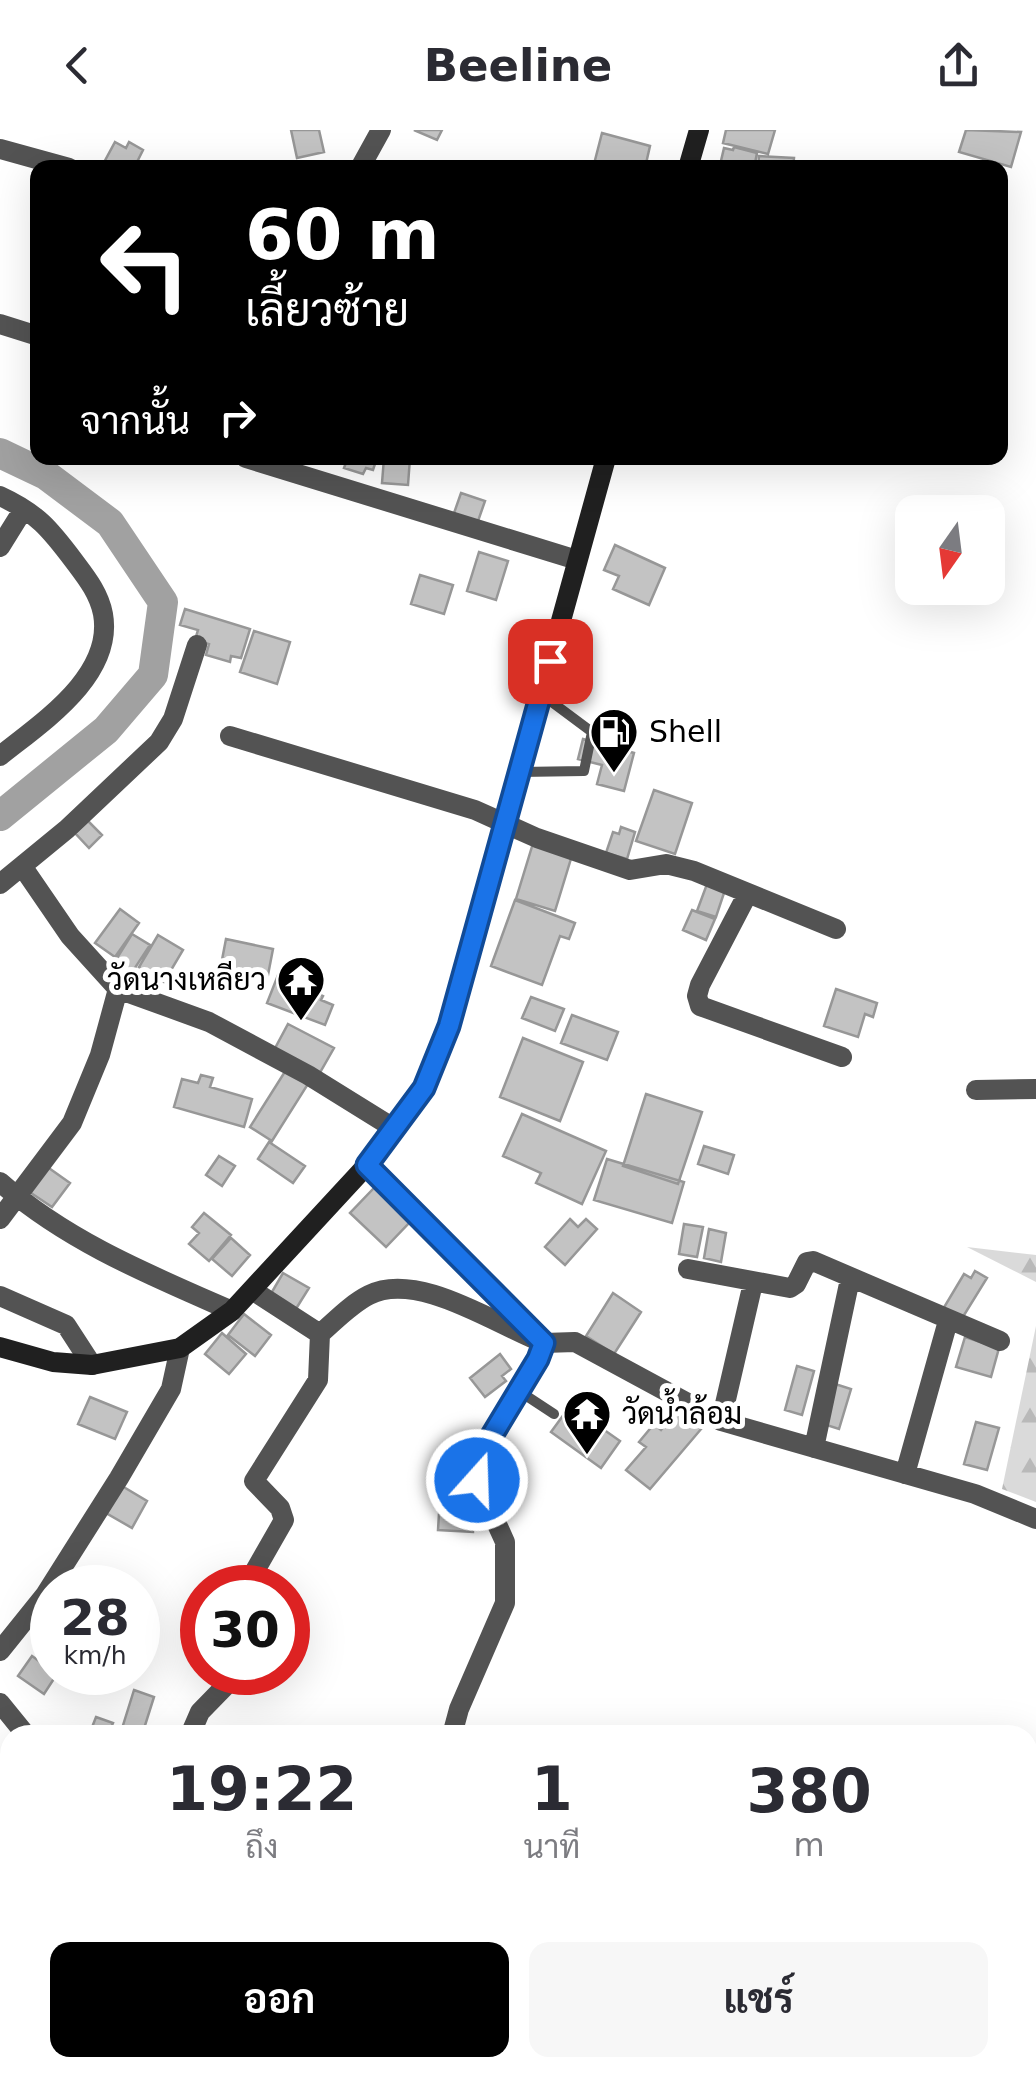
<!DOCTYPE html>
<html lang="th">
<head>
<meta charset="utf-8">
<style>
  :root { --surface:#fff; --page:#f7f7f7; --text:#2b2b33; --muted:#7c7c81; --accent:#000 }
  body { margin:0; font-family:"DejaVu Sans",Sarabun,sans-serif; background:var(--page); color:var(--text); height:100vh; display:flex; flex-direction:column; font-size:38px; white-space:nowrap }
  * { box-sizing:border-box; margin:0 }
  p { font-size:32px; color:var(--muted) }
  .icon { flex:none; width:55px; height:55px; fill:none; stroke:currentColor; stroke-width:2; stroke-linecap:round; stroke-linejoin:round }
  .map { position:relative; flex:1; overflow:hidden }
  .panel { position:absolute; left:0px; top:1595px; width:1038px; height:352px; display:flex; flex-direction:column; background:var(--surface); border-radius:30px 30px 0 0; box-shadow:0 10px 40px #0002 }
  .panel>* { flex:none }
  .hud { position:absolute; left:30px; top:30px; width:978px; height:305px; border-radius:20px; box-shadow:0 10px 40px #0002; background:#000; color:#fff; overflow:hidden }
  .needle { width:65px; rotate:194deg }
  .controls { position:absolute; left:895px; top:365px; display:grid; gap:20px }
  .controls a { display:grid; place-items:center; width:110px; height:110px; border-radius:20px; background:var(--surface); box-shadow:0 10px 40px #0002; font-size:50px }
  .speed { position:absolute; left:30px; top:1435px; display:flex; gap:20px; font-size:50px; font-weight:700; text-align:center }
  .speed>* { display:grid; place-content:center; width:130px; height:130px; border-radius:50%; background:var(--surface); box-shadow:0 10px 40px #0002; line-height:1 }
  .speed small { font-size:25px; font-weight:400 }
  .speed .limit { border:15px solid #d22; background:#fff; color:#111 }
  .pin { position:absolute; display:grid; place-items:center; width:85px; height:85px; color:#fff; margin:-42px; border-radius:20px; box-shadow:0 5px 15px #0006 }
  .me { position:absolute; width:110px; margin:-55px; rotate:20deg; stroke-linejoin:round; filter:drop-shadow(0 0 8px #0008) }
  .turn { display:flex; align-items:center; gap:35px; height:210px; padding:0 50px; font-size:45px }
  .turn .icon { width:130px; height:130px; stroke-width:2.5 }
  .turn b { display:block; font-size:70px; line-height:85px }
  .then { display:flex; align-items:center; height:95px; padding:0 50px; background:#0003; gap:20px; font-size:38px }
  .eta { display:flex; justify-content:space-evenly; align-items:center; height:170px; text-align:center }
  .eta b { font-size:60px; font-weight:700; line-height:70px }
  .action { display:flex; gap:20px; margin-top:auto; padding:20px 50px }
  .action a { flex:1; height:115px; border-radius:20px; background:var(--accent); color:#fff; font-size:40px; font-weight:700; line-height:115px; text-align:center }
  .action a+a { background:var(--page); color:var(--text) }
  header { display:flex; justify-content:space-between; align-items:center; height:130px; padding:0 50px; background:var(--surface); font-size:45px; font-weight:700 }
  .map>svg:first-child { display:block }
  .grass { fill:url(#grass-tufts) }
  .forest { fill:url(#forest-firs) }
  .water { fill:url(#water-rules) }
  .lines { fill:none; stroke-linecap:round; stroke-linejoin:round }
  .river { stroke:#a1a1a1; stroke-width:30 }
  .building { fill:#c3c3c3; stroke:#979797; stroke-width:2.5 }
  .lane { stroke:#535353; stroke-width:10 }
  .street { stroke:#535353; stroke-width:20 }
  .secondary { stroke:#202020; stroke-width:20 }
  .route-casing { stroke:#114b97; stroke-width:25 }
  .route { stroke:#1a73e8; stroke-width:18 }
  .labels { text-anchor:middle; stroke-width:10; stroke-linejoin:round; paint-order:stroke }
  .poi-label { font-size:30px; fill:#000; stroke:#fff; text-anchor:start }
</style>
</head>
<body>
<header><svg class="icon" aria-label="back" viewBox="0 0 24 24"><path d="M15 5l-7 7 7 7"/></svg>Beeline<svg class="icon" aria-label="share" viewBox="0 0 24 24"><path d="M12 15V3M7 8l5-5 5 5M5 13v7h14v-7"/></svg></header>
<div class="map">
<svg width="1036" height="1947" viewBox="0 0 1036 1947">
  <defs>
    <pattern id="grass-tufts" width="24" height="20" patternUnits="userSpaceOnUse" patternTransform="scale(2.5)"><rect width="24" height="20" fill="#dadada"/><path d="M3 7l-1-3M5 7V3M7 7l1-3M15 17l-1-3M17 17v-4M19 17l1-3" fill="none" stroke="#b9b9b9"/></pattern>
    <pattern id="forest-firs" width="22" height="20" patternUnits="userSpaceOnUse" patternTransform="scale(2.5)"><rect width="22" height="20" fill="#dadada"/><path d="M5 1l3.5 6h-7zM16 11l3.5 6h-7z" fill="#b9b9b9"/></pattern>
    <pattern id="water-rules" width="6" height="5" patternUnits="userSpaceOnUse" patternTransform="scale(2.5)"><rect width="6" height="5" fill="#a1a1a1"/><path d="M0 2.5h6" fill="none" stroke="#898989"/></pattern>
  </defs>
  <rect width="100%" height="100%" fill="#fff"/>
  <path class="grass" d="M749,1938H871L867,1947H747Z"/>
  <path class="forest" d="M967,1117L1036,1125V1152Z
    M1036,1196V1372L1002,1359Z"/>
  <path class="water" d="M0,1648L10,1660V1756L0,1742Z"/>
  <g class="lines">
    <path class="river" d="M0,323L46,345L110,393L163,472L153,545L106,600L0,686"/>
  </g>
  <path class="building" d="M291,0H319L324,22L297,28Z
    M414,0H442L437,10Z
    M726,0H775L768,24L723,13Z
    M966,0L1021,2L1011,37L959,22Z
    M602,3L650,16L645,38H593Z
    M115,12L126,18L129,12L143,20L134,38H101Z
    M734,17L757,23L754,38H716L720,35L724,18L733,20Z
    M759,26L794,28L793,38H758Z
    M342,328H377L373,340L366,338L363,344L344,338L347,330Z
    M384,328H410L408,355L382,353Z
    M461,363L485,371L477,394L453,386Z
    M615,415L665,438L649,475L613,459L619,446L604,440Z
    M479,422L508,431L496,470L467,461Z
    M420,445L453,455L444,484L411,474Z
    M185,479L250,499L241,528L231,526L230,532L206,525L209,514L195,510L198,500L180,495Z
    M254,501L290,512L277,554L240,542Z
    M583,609L634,623L624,661L597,654L602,635L578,629Z
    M654,660L692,673L675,724L636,711Z
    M88,691L102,705L89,718L75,703Z
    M621,697L635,702L627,729L606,723L613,702L619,704Z
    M534,710L573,722L555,781L516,769Z
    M707,754L725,760L716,787L697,781Z
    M515,770L575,793L569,809L560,806L542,855L491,836Z
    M120,779L139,793L115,827L95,813Z
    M692,780L715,789L706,810L683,800Z
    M132,804L150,815L129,847L112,836Z
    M158,805L183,820L164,852L139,837Z
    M226,809L273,819L268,845L221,835Z
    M278,845L315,859L314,862L323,866L321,870L333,875L325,895L267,873Z
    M836,859L877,873L873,887L865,884L858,907L824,896Z
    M531,867L564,879L555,901L522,888Z
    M572,885L618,902L607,930L561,913Z
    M288,894L334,918L318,946L273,922Z
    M523,908L583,932L560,991L500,967Z
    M286,940L308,954L272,1011L250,997Z
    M201,945L213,948L210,957L252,969L244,997L174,977L182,949L198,953Z
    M646,964L702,982L678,1054L623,1036Z
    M522,984L606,1021L582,1074L536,1053L541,1043L503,1026Z
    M269,1012L305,1036L293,1053L258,1029Z
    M704,1016L734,1025L728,1044L698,1034Z
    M219,1026L235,1036L222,1056L206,1045Z
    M607,1029L684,1052L672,1093L594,1070Z
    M46,1036L70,1053L52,1077L28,1061Z
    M374,1058L410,1092L386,1117L350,1083Z
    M204,1083L231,1105L209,1131L189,1114L199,1103L192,1097Z
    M570,1089L578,1097L586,1089L597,1099L565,1135L545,1117Z
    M684,1094L703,1097L697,1127L679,1124Z
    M709,1099L726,1103L721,1132L704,1128Z
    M231,1108L250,1125L232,1146L212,1129Z
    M975,1141L987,1148L961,1190L943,1179L964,1144L971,1148Z
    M283,1143L309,1158L294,1182L269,1167Z
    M613,1163L641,1182L614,1224L586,1206Z
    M244,1184L271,1205L255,1226L228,1205Z
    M222,1203L246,1224L229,1244L205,1224Z
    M965,1207L999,1218L991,1247L956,1237Z
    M500,1224L511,1239L502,1246L506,1251L485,1267L470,1248Z
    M797,1236L814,1241L802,1285L785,1280Z
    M832,1253L851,1259L839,1299L820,1293Z
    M90,1267L127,1282L115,1309L78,1294Z
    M570,1276L620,1311L601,1338L551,1302Z
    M679,1278L702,1298L650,1359L626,1340L646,1317L639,1312L654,1294L661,1300Z
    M976,1292L999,1298L987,1340L964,1334Z
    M122,1356L147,1371L132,1398L106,1383Z
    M440,1367L475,1370L473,1402L438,1400Z
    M32,1526L57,1544L44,1564L18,1546Z
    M134,1560L154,1567L142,1605H120Z
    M96,1587L113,1593L108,1605H89Z"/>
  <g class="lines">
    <path class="lane" d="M520,642L584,641L592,602L541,564
      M519,1261L554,1284"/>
    <path class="street" d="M0,19L69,38
      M360,38L381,0
      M0,194L38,206
      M246,328L577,430
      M0,366C37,383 50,399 74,431C86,447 99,463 103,484C114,546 41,593 0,626
      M0,417L23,380
      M230,606L475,680L537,708L630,740L666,734L694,741L836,799
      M22,736L70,806L118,859L209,892L308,945L395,999
      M0,754L67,699L159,612L173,589L197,515
      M748,763L700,855L697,866L700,876L842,927
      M976,960L1036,959
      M367,1035L544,1213L575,1212L721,1291L975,1364L1036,1389
      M0,1052C66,1111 152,1146 232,1181
      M0,1089L72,993L100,925L118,859
      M688,1139L790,1158L796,1154L807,1132L813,1131L1000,1211
      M252,1160L320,1204
      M0,1166L66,1195L92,1235
      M721,1291L753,1153
      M814,1318L850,1149
      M905,1344L948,1191
      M266,1458L252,1446L284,1390L280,1378L254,1351L318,1250L320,1204C336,1190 351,1174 369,1165C418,1140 498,1196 544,1213L538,1229L485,1317L477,1350L505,1412V1473L459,1579L452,1605
      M0,1521L45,1465L119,1348L171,1259L180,1218
      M0,1573L26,1605
      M190,1605L200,1582L239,1542
      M0,1791L10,1830
      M9,1947L10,1929
      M334,1947L336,1938"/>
    <path class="secondary" d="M688,38L699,0
      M0,1217L53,1232L92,1235L180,1218L232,1181L367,1035L424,958L449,896L606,328"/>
  </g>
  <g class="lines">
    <g class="route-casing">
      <path id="route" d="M477,1350L485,1317L538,1229L544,1213L367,1035L424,958L449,896L550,531"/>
    </g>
    <use href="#route" class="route"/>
  </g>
  <defs>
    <g id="fuel-pin" transform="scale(2.5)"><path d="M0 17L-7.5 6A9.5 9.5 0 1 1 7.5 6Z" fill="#000" stroke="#fff"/><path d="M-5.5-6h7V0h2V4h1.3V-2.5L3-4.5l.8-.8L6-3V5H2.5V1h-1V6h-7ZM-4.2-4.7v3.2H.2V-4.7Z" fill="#fff"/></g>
    <g id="temple-pin" transform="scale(2.5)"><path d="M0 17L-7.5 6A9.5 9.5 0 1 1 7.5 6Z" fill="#000" stroke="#fff"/><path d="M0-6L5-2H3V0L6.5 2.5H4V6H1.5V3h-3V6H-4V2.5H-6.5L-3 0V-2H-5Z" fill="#fff"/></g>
  </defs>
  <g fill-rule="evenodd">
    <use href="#fuel-pin" x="614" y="602"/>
    <use href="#temple-pin" x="301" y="850"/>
    <use href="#temple-pin" x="587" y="1284"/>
  </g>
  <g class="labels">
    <g class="poi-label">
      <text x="649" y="612">Shell</text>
      <text x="266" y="860" text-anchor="end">วัดนางเหลียว</text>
      <text x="622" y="1294">วัดน้ำล้อม</text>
    </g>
  </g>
</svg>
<div class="controls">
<a><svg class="needle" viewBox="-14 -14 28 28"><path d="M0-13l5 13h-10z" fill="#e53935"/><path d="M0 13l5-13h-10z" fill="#7c7c81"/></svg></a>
</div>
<div class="speed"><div>28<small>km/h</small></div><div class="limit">30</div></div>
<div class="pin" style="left:550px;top:531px;background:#d93025"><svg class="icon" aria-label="arrive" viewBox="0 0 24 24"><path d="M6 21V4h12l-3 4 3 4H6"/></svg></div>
<svg class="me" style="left:477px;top:1350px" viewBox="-20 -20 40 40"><circle r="17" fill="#1a73e8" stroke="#fff" stroke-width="3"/><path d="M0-11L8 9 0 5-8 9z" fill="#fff"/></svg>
<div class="hud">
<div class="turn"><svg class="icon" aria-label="left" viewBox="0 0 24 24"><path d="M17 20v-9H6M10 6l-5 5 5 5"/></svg><div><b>60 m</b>เลี้ยวซ้าย</div></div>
<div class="then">จากนั้น<svg class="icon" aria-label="right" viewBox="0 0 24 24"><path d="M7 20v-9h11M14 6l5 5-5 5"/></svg></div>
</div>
<section class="panel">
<div class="eta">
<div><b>19:22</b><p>ถึง</p></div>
<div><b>1</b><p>นาที</p></div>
<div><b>380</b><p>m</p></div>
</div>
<div class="action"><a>ออก</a><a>แชร์</a></div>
</section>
</div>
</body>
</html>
